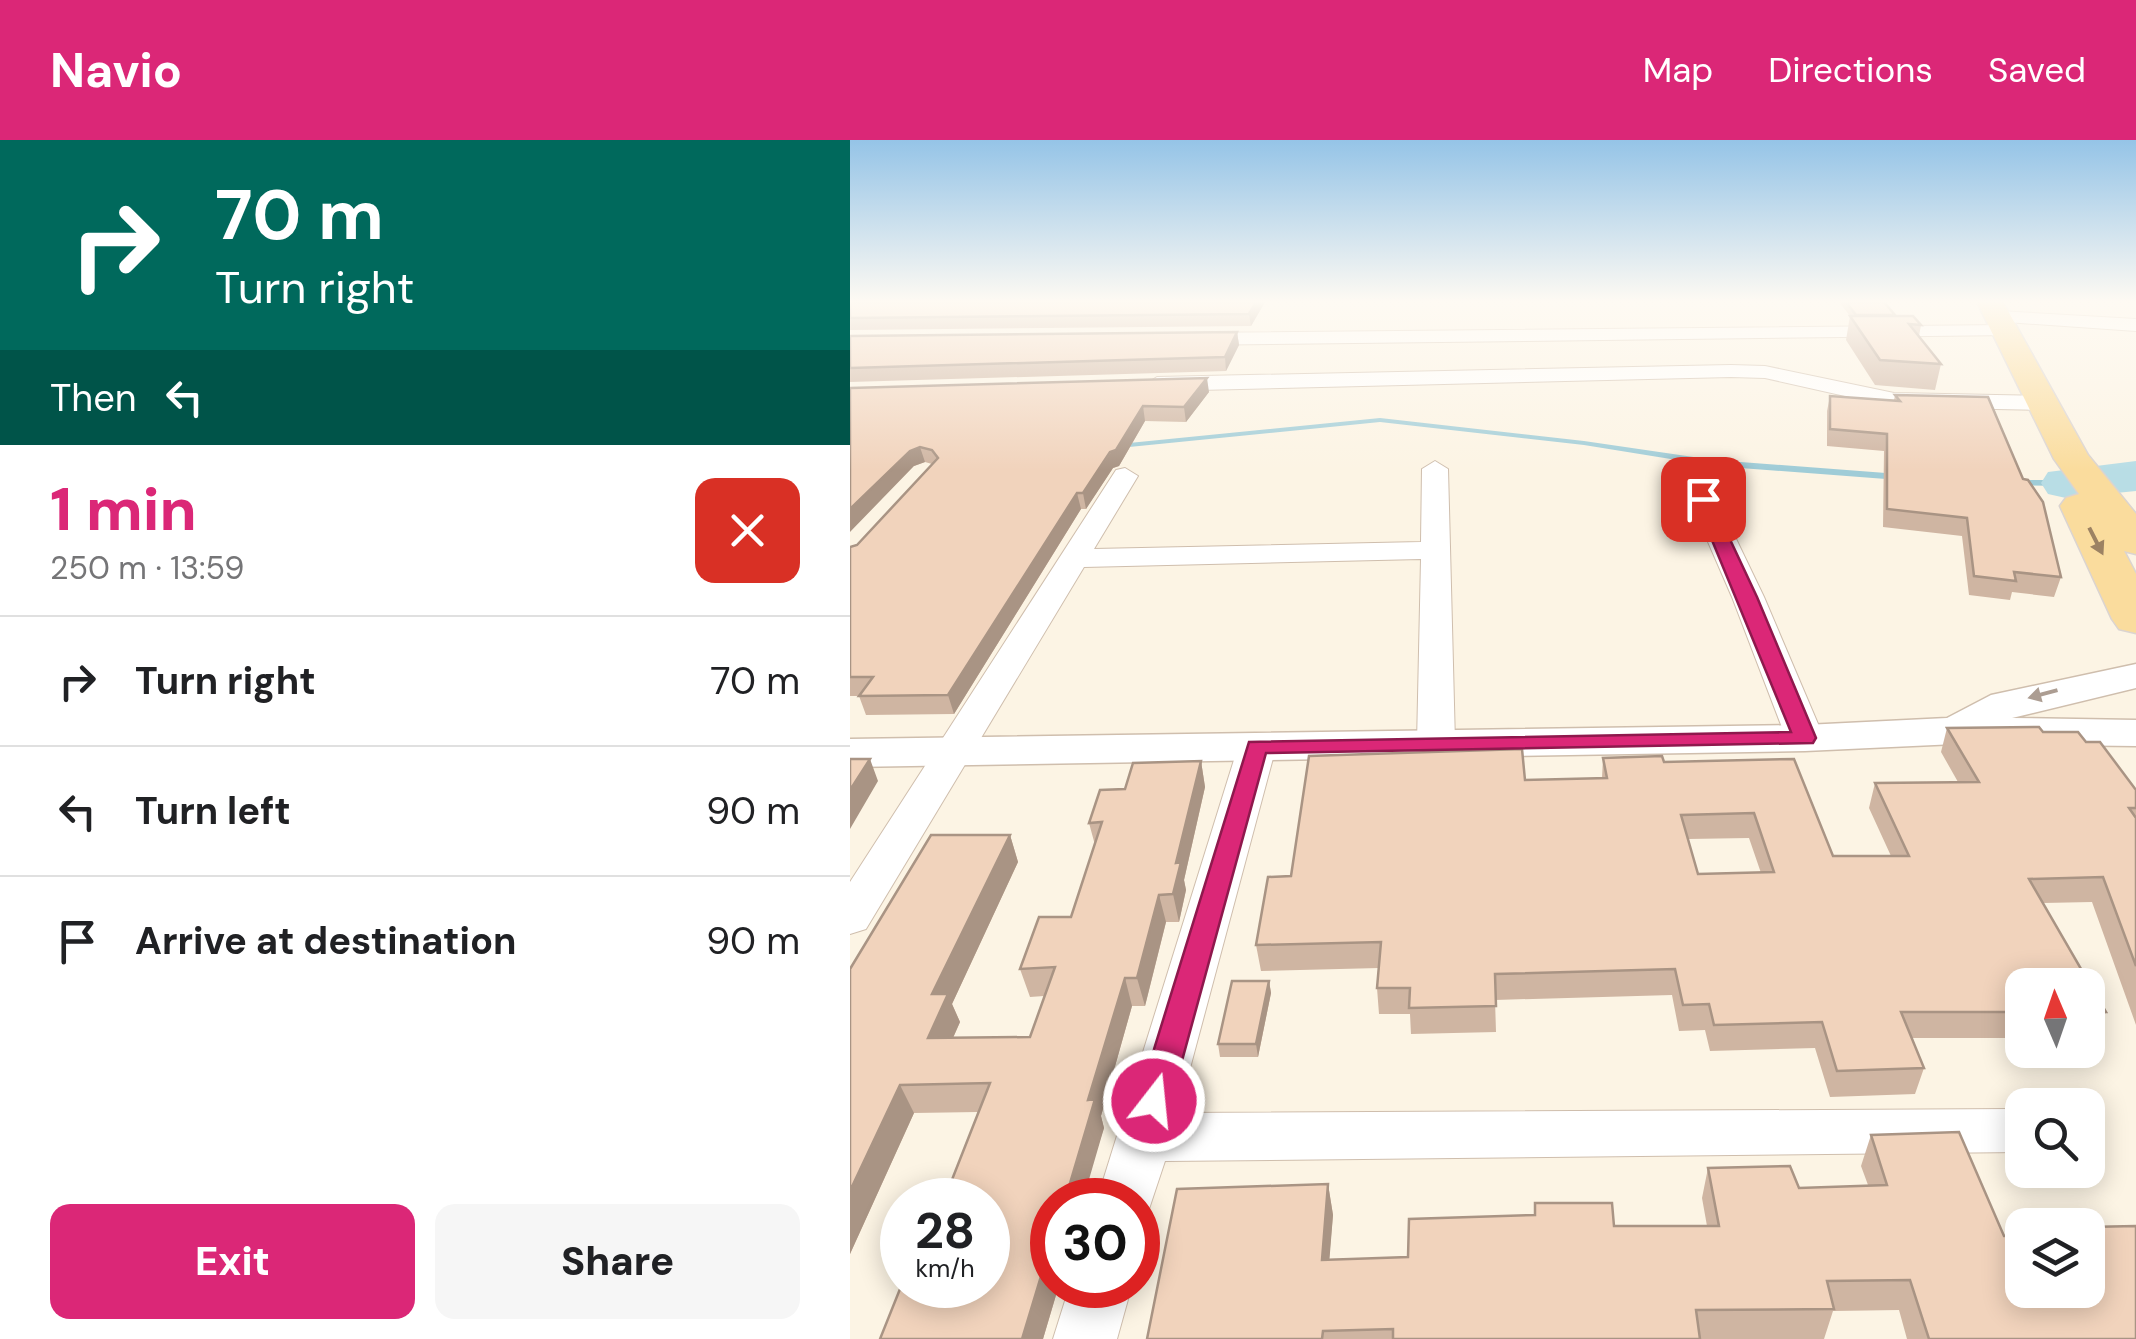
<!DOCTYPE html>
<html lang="en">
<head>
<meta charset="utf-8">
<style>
  :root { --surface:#fff; --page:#f6f6f6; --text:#202124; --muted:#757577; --line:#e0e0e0; --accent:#db2777 }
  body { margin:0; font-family:"DM Sans",sans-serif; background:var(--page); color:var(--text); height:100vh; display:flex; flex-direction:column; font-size:38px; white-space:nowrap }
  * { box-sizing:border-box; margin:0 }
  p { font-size:32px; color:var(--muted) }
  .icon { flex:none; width:55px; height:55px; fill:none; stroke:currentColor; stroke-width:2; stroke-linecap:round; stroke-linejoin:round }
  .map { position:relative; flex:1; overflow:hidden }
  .side { display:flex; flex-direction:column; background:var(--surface); width:850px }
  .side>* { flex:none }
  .top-card { background:#00695c; color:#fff; overflow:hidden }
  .needle { width:65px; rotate:358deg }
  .fabs { position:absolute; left:1155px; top:828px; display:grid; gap:20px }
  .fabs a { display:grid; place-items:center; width:100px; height:100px; border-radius:20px; background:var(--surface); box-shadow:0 5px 25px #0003; font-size:50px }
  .speed { position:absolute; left:30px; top:1038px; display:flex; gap:20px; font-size:50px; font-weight:700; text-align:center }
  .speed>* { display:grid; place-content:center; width:130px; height:130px; border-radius:50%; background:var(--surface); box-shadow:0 5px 25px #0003; line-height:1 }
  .speed small { font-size:25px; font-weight:400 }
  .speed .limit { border:15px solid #d22; background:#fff; color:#111 }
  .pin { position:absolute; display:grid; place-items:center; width:85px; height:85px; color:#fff; margin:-42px; border-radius:20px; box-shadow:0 5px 15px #0006 }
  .me { position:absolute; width:110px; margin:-55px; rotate:16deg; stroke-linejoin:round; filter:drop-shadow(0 0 8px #0008) }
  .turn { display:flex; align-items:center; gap:35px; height:210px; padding:0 50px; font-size:45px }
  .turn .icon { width:130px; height:130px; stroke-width:2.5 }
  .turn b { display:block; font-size:70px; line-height:85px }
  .then { display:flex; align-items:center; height:95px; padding:0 50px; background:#0003; gap:20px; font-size:38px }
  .round { display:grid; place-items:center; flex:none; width:105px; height:105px; border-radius:20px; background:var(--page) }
  .overview { display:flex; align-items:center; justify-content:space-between; height:170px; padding:0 50px }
  h1 { font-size:60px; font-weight:800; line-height:75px; color:var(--accent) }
  .action { display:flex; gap:20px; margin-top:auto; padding:20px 50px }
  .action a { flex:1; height:115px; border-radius:20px; background:var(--accent); color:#fff; font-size:40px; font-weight:800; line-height:115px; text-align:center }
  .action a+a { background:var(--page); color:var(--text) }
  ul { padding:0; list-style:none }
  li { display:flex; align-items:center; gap:30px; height:130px; padding:0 50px; border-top:2px solid var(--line) }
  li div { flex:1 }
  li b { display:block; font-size:38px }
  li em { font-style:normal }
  header { display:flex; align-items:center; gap:60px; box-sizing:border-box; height:140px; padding:0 50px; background:var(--accent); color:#fff }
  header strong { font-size:48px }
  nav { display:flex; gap:55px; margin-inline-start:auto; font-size:35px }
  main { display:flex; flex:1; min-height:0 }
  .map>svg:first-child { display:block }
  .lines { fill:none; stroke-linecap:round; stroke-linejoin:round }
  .stream { fill:#9fccd7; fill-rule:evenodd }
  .river { fill:#b8dde5; fill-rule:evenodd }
  .minor-casing { stroke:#cfbead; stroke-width:2 }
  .tertiary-casing { stroke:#cfbead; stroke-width:3 }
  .primary-casing { stroke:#dbd4d0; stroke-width:3 }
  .minor { fill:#fff; fill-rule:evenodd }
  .tertiary { fill:#fff; fill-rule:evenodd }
  .primary { fill:#fadc9d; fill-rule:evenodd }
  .wall { fill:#cfb5a2; fill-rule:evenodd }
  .shaded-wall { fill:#a99484 }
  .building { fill:#f1d3bc; stroke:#a99484; stroke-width:2.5; fill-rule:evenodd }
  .oneway { fill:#9c8263 }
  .oneway2 { fill:#ac9d92 }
  .route { fill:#db2777; stroke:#8e194d; stroke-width:2.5 }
</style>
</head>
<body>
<header>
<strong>Navio</strong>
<nav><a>Map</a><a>Directions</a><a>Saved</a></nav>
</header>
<main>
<section class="side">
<div class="top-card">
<div class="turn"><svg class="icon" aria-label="right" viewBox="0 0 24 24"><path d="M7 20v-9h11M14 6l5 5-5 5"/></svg><div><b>70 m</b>Turn right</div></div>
<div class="then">Then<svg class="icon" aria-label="left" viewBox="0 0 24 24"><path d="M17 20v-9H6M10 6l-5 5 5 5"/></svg></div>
</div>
<div class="overview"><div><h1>1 min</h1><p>250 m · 13:59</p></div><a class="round" style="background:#d93025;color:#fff"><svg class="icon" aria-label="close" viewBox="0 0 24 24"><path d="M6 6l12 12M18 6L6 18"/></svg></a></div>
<ul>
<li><svg class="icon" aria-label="right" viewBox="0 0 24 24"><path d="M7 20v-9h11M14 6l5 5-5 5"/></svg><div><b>Turn right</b></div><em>70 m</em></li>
<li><svg class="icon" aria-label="left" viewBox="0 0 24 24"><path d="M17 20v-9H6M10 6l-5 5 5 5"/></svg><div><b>Turn left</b></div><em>90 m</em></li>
<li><svg class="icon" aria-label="arrive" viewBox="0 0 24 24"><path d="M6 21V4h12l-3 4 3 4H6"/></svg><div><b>Arrive at destination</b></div><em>90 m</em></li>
</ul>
<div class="action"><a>Exit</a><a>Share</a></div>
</section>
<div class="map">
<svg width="1286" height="1199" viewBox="0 0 1286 1199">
  <rect width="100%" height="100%" fill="#fcf4e4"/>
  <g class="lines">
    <path class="stream" d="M530,278L734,301L864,320L1049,334L1053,337L1049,340L864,326L734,305L530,282L269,308L265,306L269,304Z
      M1163,340H1216L1220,343L1216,346L1160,345V341Z"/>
    <path class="river" d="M1286,321V351L1216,358L1198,354L1191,343L1198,332Z"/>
    <g class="minor-casing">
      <path id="minor" d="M1149,171L1286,179V191L1142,181L1140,177Z
        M1156,185L1166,191L1163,195L337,205L327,199L337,193Z
        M881,225L915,226L1044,253L1191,256L1202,263L1191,270L1044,267L915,238L881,237L307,251L296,244L307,237Z
        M838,318L851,326L914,457L974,598L968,606L955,609L942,606L936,598L882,457L825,326Z
        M585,321L598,329L605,603L599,611L586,614L573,611L567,603L571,419L234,427L16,789L0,794V742L266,330L275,328L288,336L244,409L571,402L572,329Z
        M407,596L420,599L426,607L328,973L1164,969L1172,972V1012L315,1021L296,1078L288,1082V1060H247L388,607L394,599Z
        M220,1145H282L267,1199H203Z"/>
    </g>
    <g class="tertiary-casing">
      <path id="tertiary" d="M1286,524V548L1162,578L1286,580V606L1106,604L955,611L0,627V599L955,585L1097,578L1141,555Z"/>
    </g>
    <g class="primary-casing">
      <path id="primary" d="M1127,162H1153L1238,315L1286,374V414L1274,411L1286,434V493L1269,489L1262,479L1210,366L1216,358L1229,354L1204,319Z"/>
    </g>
    <use href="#minor" class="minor"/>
    <use href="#tertiary" class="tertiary"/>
    <use href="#primary" class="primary"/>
  </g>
  <path class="wall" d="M0,162H415L401,186L0,190Z
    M989,162H1034L1045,176L1071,185L1069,196L1091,224L1085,250L1025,245L996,200L1000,176Z
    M387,192L389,205L376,231L0,242V196Z
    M0,248L359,252L336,282L295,281L269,326L263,328L236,369H231L104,574L16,575L9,556H0V407L7,405L82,324L75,322L64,326Z
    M1045,255L1211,437L1204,457L1162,452L1160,460L1119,455L1112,396L1033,387L1034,311L977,306V271L980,256L1044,260Z
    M1097,588L1193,592L1236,602L1286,650V885L1242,762L1193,763L1256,872L1244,898H1238V845H1172V898H1061L1074,928L1065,954L980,957L965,908L860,911L855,890L829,891L822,855L645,860L646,892L561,894L560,874H529L527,848L529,828L411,831L406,805L441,736L675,640L752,638L753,618L814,622L983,716H1041L1019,668L1025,643L1108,642L1091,612ZM899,698L911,733L848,734L838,699Z
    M351,621L355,647L334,740L336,750L329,782H316L295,866H282L251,976L254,988L202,1145H209L193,1199H30L138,1145L128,972L64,973L0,1114V829L160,695L168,722L102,864L110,882L103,898L180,897L194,856L180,857L170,829L221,777L245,705L239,683L275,649Z
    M419,841L421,853L408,917H370L368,904Z
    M1021,995L1154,1096L1286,1199H1057L1049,1170L983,1171L974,1199H297L478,1044L483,1075L479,1119L558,1117L764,1086H857L852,1058L858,1028L949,1048L1018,1045L1011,1026Z"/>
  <path class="shaded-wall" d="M406,162H415L401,186L399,174Z
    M387,192L389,205L376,231L375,217Z
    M357,238L359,252L336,282L334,267Z
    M293,266L295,281L269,326L263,328L236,369L233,353Z
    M70,307L75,322L64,326L0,392V369L60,311Z
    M227,353L231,369L104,574L98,555Z
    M20,619L28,641L0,689V650Z
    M351,621L355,647L334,740L336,750L329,782L323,754L326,723Z
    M160,695L168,722L102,864L110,882L90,927L78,898L82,854Z
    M309,755L316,782L295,866L287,838Z
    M275,838L282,866L251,976L254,988L233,1060H215L238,960Z
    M419,841L421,853L408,917L406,904Z
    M50,945L64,973L0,1114V1051Z
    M478,1044L483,1075L477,1150L472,1120Z
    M202,1100V1145H209L193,1199H172Z"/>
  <path class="building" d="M0,162H406L399,174L0,178Z
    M996,162H1034L1045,175H1006Z
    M1000,176H1063L1071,185L1059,184L1091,224L1030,220Z
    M387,192L375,217L0,228V196Z
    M357,238L334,267L293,266L266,310L260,312L233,353H227L98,555L9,556L23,537H0V407L7,405L88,318L82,310L70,307L60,311L0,369V248Z
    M1045,255L1138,257L1173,339L1178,340L1193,362L1211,437L1164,432L1166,441L1124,436L1117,378L1037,369V294L980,289V256L1050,261Z
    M1189,587L1193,592H1228L1236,602H1250L1286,650V668H1279L1286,678V826L1253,737L1179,739L1256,872H1238V845H1172V872H1051L1074,928L987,931L972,882L864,885L859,864L833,865L825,829L645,834L646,866L559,868L560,848H527L531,802L406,805L418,737L441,736L459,616L672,609L675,640L757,638L753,618L812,616L814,622L944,619L983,716H1059L1025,643L1129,642L1097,588ZM904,673L924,732L848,734L831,675Z
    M0,619H20L0,650Z
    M351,621L326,723L331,722L323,754L309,755L287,838H275L238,960L245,959L215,1060H202V1100L172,1199H30L52,1144V1145H138V1060H94L140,943L50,945L0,1051V829L81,695H160L82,854H98L78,898L180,897L205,827L170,829L189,777H221L252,682L239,683L250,650L275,649L283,623Z
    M382,841H419L406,904H368Z
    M1109,992L1154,1096L1172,1095V1150H1238V1087L1286,1086V1199H1079L1060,1140L977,1141L984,1169L846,1170L850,1199H543V1189L473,1191L472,1199H297L327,1049L478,1044L472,1120L558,1117L559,1079L685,1075V1063H762L764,1086H869L858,1028L940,1026L949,1048L1037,1045L1021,995Z"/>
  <defs><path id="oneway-solid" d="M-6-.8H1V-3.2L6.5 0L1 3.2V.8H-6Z" transform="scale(2.5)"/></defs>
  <use class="oneway" href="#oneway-solid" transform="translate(1246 401) rotate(63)"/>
  <use class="oneway2" href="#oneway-solid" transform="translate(1193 554) rotate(165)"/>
  <linearGradient id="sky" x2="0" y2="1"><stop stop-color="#95c4e7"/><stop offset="0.49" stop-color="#fefaf3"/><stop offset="1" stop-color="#fefaf3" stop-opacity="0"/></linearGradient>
  <rect width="1286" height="330" fill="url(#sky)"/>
  <path class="route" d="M853,354L861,359L907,457L966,598L963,603L416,613L321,961L316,971L304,975L293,971L288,961L399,602L941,592L845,359Z"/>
</svg>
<div class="fabs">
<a><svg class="needle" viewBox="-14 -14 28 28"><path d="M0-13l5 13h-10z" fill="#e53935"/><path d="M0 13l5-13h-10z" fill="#757577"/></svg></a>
<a><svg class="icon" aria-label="search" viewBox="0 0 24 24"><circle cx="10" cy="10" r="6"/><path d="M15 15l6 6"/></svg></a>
<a><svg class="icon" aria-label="layers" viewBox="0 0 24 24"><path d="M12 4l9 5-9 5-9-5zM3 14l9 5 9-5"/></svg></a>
</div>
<div class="speed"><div>28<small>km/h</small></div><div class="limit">30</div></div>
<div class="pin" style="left:853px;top:359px;background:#d93025"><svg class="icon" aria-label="arrive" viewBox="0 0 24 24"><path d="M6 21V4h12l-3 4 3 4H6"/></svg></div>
<svg class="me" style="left:304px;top:961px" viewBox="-20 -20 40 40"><circle r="17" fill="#db2777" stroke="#fff" stroke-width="3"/><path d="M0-11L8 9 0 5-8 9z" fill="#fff"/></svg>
</div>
</main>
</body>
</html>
